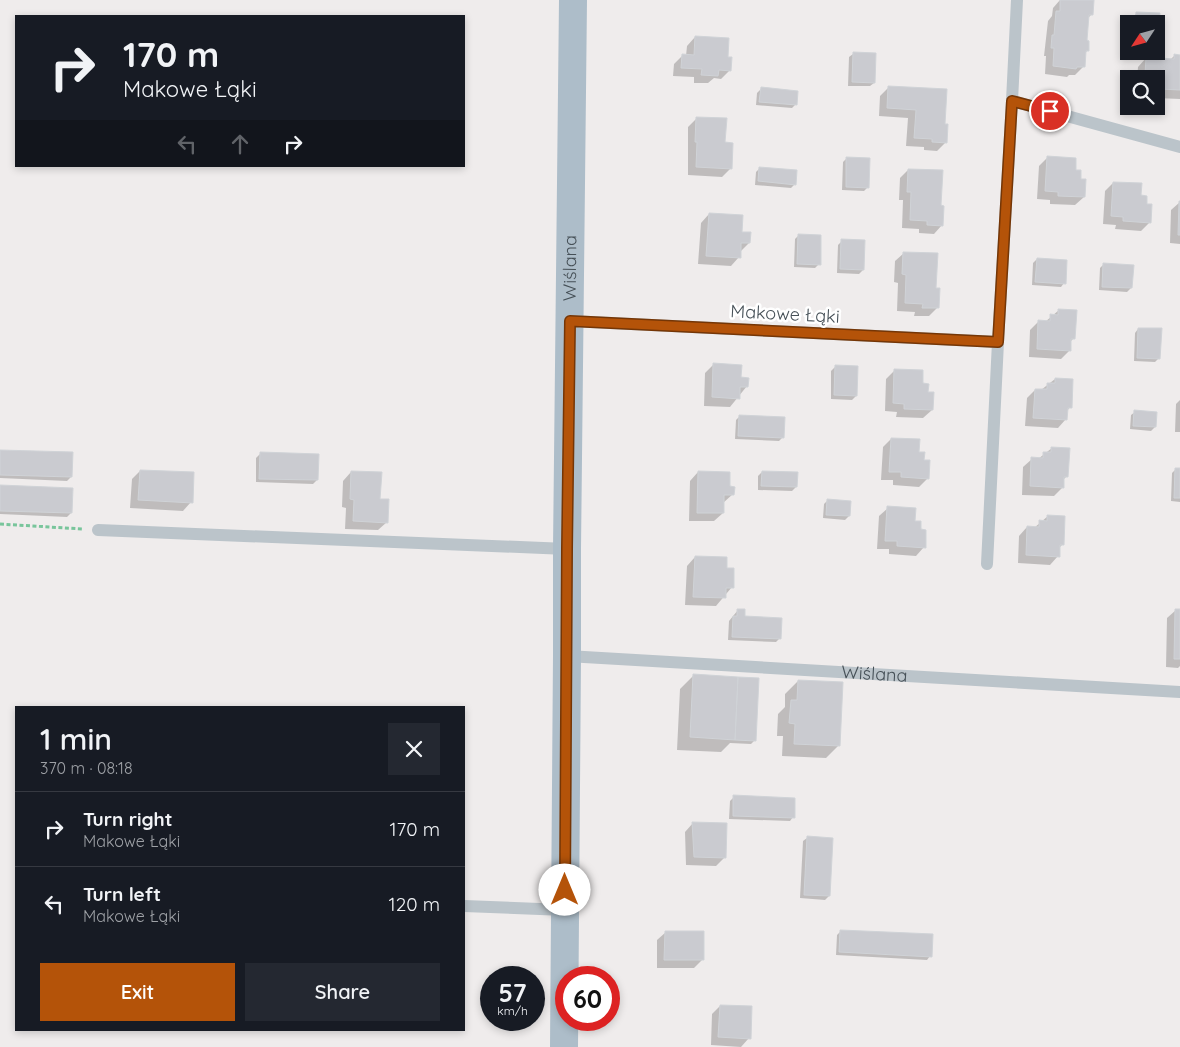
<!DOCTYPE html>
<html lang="en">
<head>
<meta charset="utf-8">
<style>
  :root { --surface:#171b24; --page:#242831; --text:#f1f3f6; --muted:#9ea1a6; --line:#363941; --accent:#b45309 }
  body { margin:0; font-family:Quicksand,sans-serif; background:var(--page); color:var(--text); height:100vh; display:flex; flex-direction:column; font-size:19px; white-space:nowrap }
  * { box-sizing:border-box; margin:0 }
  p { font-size:16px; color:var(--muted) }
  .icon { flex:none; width:28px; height:28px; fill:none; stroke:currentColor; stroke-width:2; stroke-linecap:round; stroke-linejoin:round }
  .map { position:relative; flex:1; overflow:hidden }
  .sheet { position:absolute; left:15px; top:706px; width:450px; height:325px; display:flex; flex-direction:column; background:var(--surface); border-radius:0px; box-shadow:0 2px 8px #0003 }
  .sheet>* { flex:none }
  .hud { position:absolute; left:15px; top:15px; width:450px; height:152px; border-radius:0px; box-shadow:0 2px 8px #0003; background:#171b24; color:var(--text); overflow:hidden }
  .needle { width:32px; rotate:234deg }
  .fabs { position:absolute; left:1120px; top:15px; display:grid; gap:10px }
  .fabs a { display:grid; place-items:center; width:45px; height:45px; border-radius:0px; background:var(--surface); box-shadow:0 2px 8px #0003; font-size:25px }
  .speed { position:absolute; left:480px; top:966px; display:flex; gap:10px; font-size:25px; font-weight:700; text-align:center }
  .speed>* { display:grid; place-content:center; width:65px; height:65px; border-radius:50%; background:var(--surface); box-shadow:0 2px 8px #0003; line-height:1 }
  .speed small { font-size:12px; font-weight:400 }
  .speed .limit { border:8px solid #d22; background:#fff; color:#111 }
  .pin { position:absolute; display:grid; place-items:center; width:42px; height:42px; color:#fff; margin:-21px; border:2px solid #fff; border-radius:50%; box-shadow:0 1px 5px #0007 }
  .me { position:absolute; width:55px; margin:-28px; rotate:0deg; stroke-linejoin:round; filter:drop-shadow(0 0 4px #0008) }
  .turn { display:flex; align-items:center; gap:18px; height:105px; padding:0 25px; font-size:22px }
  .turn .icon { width:65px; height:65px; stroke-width:2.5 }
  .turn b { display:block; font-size:35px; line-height:42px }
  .lanes { display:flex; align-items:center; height:48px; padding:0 25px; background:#0003; justify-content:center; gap:25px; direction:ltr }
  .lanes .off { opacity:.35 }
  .round { display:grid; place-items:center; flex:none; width:52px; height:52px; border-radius:0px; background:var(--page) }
  .summary { display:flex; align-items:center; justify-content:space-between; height:85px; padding:0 25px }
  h1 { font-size:30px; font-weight:600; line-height:38px }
  .cta { display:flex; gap:10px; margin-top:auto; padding:10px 25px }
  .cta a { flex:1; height:58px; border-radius:0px; background:var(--accent); color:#fff; font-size:20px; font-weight:600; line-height:58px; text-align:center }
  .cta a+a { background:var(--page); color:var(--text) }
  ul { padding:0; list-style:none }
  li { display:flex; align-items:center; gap:15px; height:75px; padding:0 25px; border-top:1px solid var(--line) }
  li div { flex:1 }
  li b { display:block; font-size:19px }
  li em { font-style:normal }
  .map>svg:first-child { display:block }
  .shadow { fill:#0003 }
  .building { fill:#cacbd0; stroke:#d0d3d7 }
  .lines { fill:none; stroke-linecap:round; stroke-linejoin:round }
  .path { stroke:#78c59b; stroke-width:3; stroke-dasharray:4 2.5; stroke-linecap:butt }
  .service { stroke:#bbc4ca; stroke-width:12 }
  .primary { stroke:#adbdc9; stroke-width:28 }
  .route-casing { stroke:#753606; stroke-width:12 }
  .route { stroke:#b45309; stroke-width:9 }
  .labels { text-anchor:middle; stroke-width:5; stroke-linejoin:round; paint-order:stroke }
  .street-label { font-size:18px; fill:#465057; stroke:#fff }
</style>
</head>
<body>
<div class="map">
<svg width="1180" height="1047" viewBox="0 0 1180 1047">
  <rect width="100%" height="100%" fill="#efecec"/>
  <path class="shadow" d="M1060,0H1074L1091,15L1087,19L1085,42L1087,51L1084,54L1083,67L1075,75H1069L1067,77L1045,74L1046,56H1044L1048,21L1052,16L1053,8Z
    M1137,13L1159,14L1158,28L1156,30V24H1132L1133,17Z
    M695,37L726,58L730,70L721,79L714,78L708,83H694V77L673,76L674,64L683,55L686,56L687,46Z
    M853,54L874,83L870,86H848L849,57Z
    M1174,56H1180V99L1156,98V79H1137L1138,67L1146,58L1170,60Z
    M889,87L944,125L946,142L937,151L924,150V147L906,146L908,118L879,116L880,96Z
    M761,89L796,104L792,108L756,105L757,93Z
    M697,118L724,143L731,168L722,177L688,175V127Z
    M847,158L868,187L864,191L842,190L843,162Z
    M1047,158L1074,171L1080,180L1084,197L1075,205L1050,204V200L1037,199L1039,166Z
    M760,168L795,184L791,188L755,185L756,172Z
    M908,170L940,207L942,225L934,234L919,233V229L902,228L903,200H899L900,178Z
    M1113,183L1140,196L1150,222L1141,231L1115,229L1116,225L1103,224L1105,191Z
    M1180,202V244L1170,243L1171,210Z
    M709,214L741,233L749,243L741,251L739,257L731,266L698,264L701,223Z
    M799,235L819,264L815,268L794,267L795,239Z
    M842,241L863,270L859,274L837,273L838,245Z
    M904,253L935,290L937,308L929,316H914L915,312L897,311L898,283L894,282L895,261Z
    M1037,259L1064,283L1061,287L1032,285L1033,263Z
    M1104,264L1131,288L1127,292L1099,290L1100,268Z
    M1059,310L1074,338L1070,342V350L1061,359L1029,357L1030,330L1039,321L1045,322Z
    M1138,329L1159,358L1155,362L1134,361L1135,333Z
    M714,364L740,379L747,386L730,407L704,406L705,373Z
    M835,367L856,396L852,400L831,399V371Z
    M895,370L921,384L927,393L932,410L923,418L896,417L897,412L885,411L886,379Z
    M1055,379L1070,407L1067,411L1066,419L1058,428L1025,426L1027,398L1035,390H1041Z
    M1180,400V432H1175L1176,404Z
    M1135,412L1155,427L1151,431L1130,429L1131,415Z
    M740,416L783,437L779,441L735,439L736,420Z
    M891,439L918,453L923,462L928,478L919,487L893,485V480H881L883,447Z
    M1052,448L1067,476L1063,480L1062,488L1054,496L1022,495L1023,467L1032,459H1038Z
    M0,451L71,477L67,481L0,478Z
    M260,454L317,480L313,484L256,482V458Z
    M1176,469H1180V502L1171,501L1172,473Z
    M140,471L191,502L183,511L130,508L132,479Z
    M351,472L379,500L387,522L378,530L345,529L346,508L342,507L343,481Z
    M698,472L729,488L733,494L723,503V513L714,521H689L690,481Z
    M762,472L796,487L792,491L758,490V476Z
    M0,487L71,513L67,517L0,514Z
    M828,500L849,516L845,520L823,518L824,504Z
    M888,508L914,522L919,530L924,547L916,556L889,554V549H877L879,516Z
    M1048,516L1063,544L1059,548L1058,556L1050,565L1018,563L1019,536L1027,527L1034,528Z
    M695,557L725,569L732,587L716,606L685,605L687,566Z
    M738,610L744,617L780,638L776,642L728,640L729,621Z
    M1176,610H1180V666L1178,668L1166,667L1167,618Z
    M693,676L755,740L751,744L730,743L721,752L677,750L680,689Z
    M798,681L838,746L826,758L782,756L783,736H777L778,714L785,707V694Z
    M734,797L793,817L790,821L729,819L730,801Z
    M693,823L725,857L716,866L686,865L685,832Z
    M807,838L829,896L825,900L800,898L803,841Z
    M841,931L930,956L927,960L836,955L837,935Z
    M666,932L702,960L694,968H657V940Z
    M720,1006L749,1038L741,1047L711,1045L712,1014Z"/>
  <path class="building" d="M1060,0H1094L1093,15H1089L1087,40L1089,41V51H1086L1085,67H1077L1076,69L1053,66L1054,48H1051L1052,35H1054L1056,11H1060Z
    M1136,12L1160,13L1159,29H1156V24H1135Z
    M695,36L729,38L728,57H732L731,71L719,70L718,76L701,75L702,69L681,68L682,54L694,55Z
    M853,52L876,53L875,83L852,82Z
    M1174,54L1180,55V90L1160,89V93L1156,92V79H1142V74L1145,75L1146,57L1174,59Z
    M888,86L947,89L945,124H948L947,143L932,142V139L914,138L916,110L887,108Z
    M761,87L798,91L797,105L759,102Z
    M696,117L727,118L725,142L733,143L732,169L696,167L697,142H695Z
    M1047,156L1076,158V170H1081V179H1086L1085,197L1058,196V192L1045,191Z
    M846,157L870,158L869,188L846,187Z
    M759,167L797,170L796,185L758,181Z
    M908,169L943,170L941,205L944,206L943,226L927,225V221L910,220L911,192H907Z
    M1113,182L1142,183L1141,195L1147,196V204H1152L1151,223L1123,221V217L1111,216Z
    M1179,201H1180V235H1178Z
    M709,213L743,215L742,232H751L750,243H741V258L706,256Z
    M798,234L821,235V265L797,264Z
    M841,239L865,240L864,270L840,269Z
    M903,252L938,253L936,288H940L939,308H922L923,304L905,303L906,275L902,274Z
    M1037,258L1067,260L1066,284L1035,282Z
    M1103,263L1134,265L1132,288L1102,287Z
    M1058,309L1077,310L1075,339H1071V351L1037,349L1038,320L1050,321V314L1058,315Z
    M1138,328H1162L1160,359L1137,358Z
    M713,363L742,365L741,377L749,378L748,387H740V399L712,397Z
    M835,365L858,366L857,396L834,395Z
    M894,369L923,370V383L929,384L928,392H934L933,410L904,409V404L893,403Z
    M1055,378L1073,379L1072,408H1068L1067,420L1033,418L1035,389H1047V383H1055Z
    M1134,410L1157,412L1156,427L1133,426Z
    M739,415L785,417L784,438L738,436Z
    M891,438L920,439L919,452H925L924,460H930L929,479L901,477V472H889Z
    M1051,447L1070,448L1068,477H1064V488L1030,486L1031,457L1043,458V452H1051Z
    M0,450L73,452L72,477L0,475Z
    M260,452L319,454L318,480L259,479Z
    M1175,468H1180V498H1174Z
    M140,470L194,472L193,503L138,500Z
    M351,471L382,472L380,499H389L388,523L353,521L354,500L350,499Z
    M698,471L730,472V486L735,487L734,495H724V513H697Z
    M762,471L798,472L797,487L761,486Z
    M0,485L73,488L72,513L0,511Z
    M827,499L851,501L850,516L826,515Z
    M887,506L916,508L915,521H921V529L926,530V548L897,546V541H885Z
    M1047,515L1065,516L1064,545H1060V557L1026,555L1027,526L1039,527V520L1047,521Z
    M695,556L727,557V568H734V588H726V598L693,597Z
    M737,609H745V616L782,618L781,639L732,637L733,616H737Z
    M1175,609H1180V659H1174Z
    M693,674L738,677L735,740L690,737Z
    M738,677L759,678L756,741L735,740Z
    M798,680L843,682L840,746L794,744L795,724L789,723L791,700H797Z
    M733,795L795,798V818L733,816Z
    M692,822L727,823L726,858L694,857Z
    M807,836L833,838L830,896L804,895Z
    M840,930L933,934L932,957L839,952Z
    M665,931H704V960H664Z
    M720,1005L752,1006L751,1039L718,1037Z"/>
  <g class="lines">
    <path class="path" d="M0,524L82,529"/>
    <g class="service">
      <path d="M1012,101L1017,0"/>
      <path d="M570,321L998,342L1012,101L1180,147"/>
      <path d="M98,530L567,549"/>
      <path d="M987,564L998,342"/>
      <path id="s1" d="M567,656L1180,692"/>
      <path d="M464,906L565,910"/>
    </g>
    <path class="primary" id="s2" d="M564,1047L567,656V549L573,0"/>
  </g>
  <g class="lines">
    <g class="route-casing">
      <path id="route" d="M565,890L567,549L570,321L998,342L1012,101L1050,111"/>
    </g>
    <use href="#route" class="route"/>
  </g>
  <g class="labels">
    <g class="street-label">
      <text dy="6" stroke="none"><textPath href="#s2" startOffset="779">Wiślana</textPath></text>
      <text transform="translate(785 314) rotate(3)" y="6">Makowe Łąki</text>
      <text dy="6" stroke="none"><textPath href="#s1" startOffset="308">Wiślana</textPath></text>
    </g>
  </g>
</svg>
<div class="fabs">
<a><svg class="needle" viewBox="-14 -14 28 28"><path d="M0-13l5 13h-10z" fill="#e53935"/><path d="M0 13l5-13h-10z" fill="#9ea1a6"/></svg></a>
<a><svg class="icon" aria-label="search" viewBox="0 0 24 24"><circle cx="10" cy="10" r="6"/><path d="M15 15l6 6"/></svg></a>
</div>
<div class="speed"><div>57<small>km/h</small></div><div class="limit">60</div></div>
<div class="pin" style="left:1050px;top:111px;background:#d93025"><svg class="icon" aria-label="arrive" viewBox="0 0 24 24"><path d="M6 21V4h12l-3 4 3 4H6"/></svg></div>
<svg class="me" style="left:565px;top:890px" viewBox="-20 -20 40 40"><circle r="19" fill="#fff"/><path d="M0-13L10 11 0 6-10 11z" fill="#b45309"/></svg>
<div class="hud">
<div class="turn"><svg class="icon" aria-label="right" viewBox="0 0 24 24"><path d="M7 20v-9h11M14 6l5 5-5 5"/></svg><div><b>170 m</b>Makowe Łąki</div></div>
<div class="lanes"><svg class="icon off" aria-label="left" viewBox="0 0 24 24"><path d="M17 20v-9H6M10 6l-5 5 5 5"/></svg><svg class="icon off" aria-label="ahead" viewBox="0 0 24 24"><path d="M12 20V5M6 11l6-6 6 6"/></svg><svg class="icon" aria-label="right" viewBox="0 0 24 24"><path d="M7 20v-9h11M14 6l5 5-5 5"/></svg></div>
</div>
<section class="sheet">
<div class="summary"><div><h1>1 min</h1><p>370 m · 08:18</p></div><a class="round"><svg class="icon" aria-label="close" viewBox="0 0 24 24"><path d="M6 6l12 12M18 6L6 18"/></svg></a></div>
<ul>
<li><svg class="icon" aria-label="right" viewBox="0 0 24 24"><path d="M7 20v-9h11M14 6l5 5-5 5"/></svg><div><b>Turn right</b><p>Makowe Łąki</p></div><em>170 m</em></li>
<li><svg class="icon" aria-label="left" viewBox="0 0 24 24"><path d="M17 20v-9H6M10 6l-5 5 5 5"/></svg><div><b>Turn left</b><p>Makowe Łąki</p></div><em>120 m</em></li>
</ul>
<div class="cta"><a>Exit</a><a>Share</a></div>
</section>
</div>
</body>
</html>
